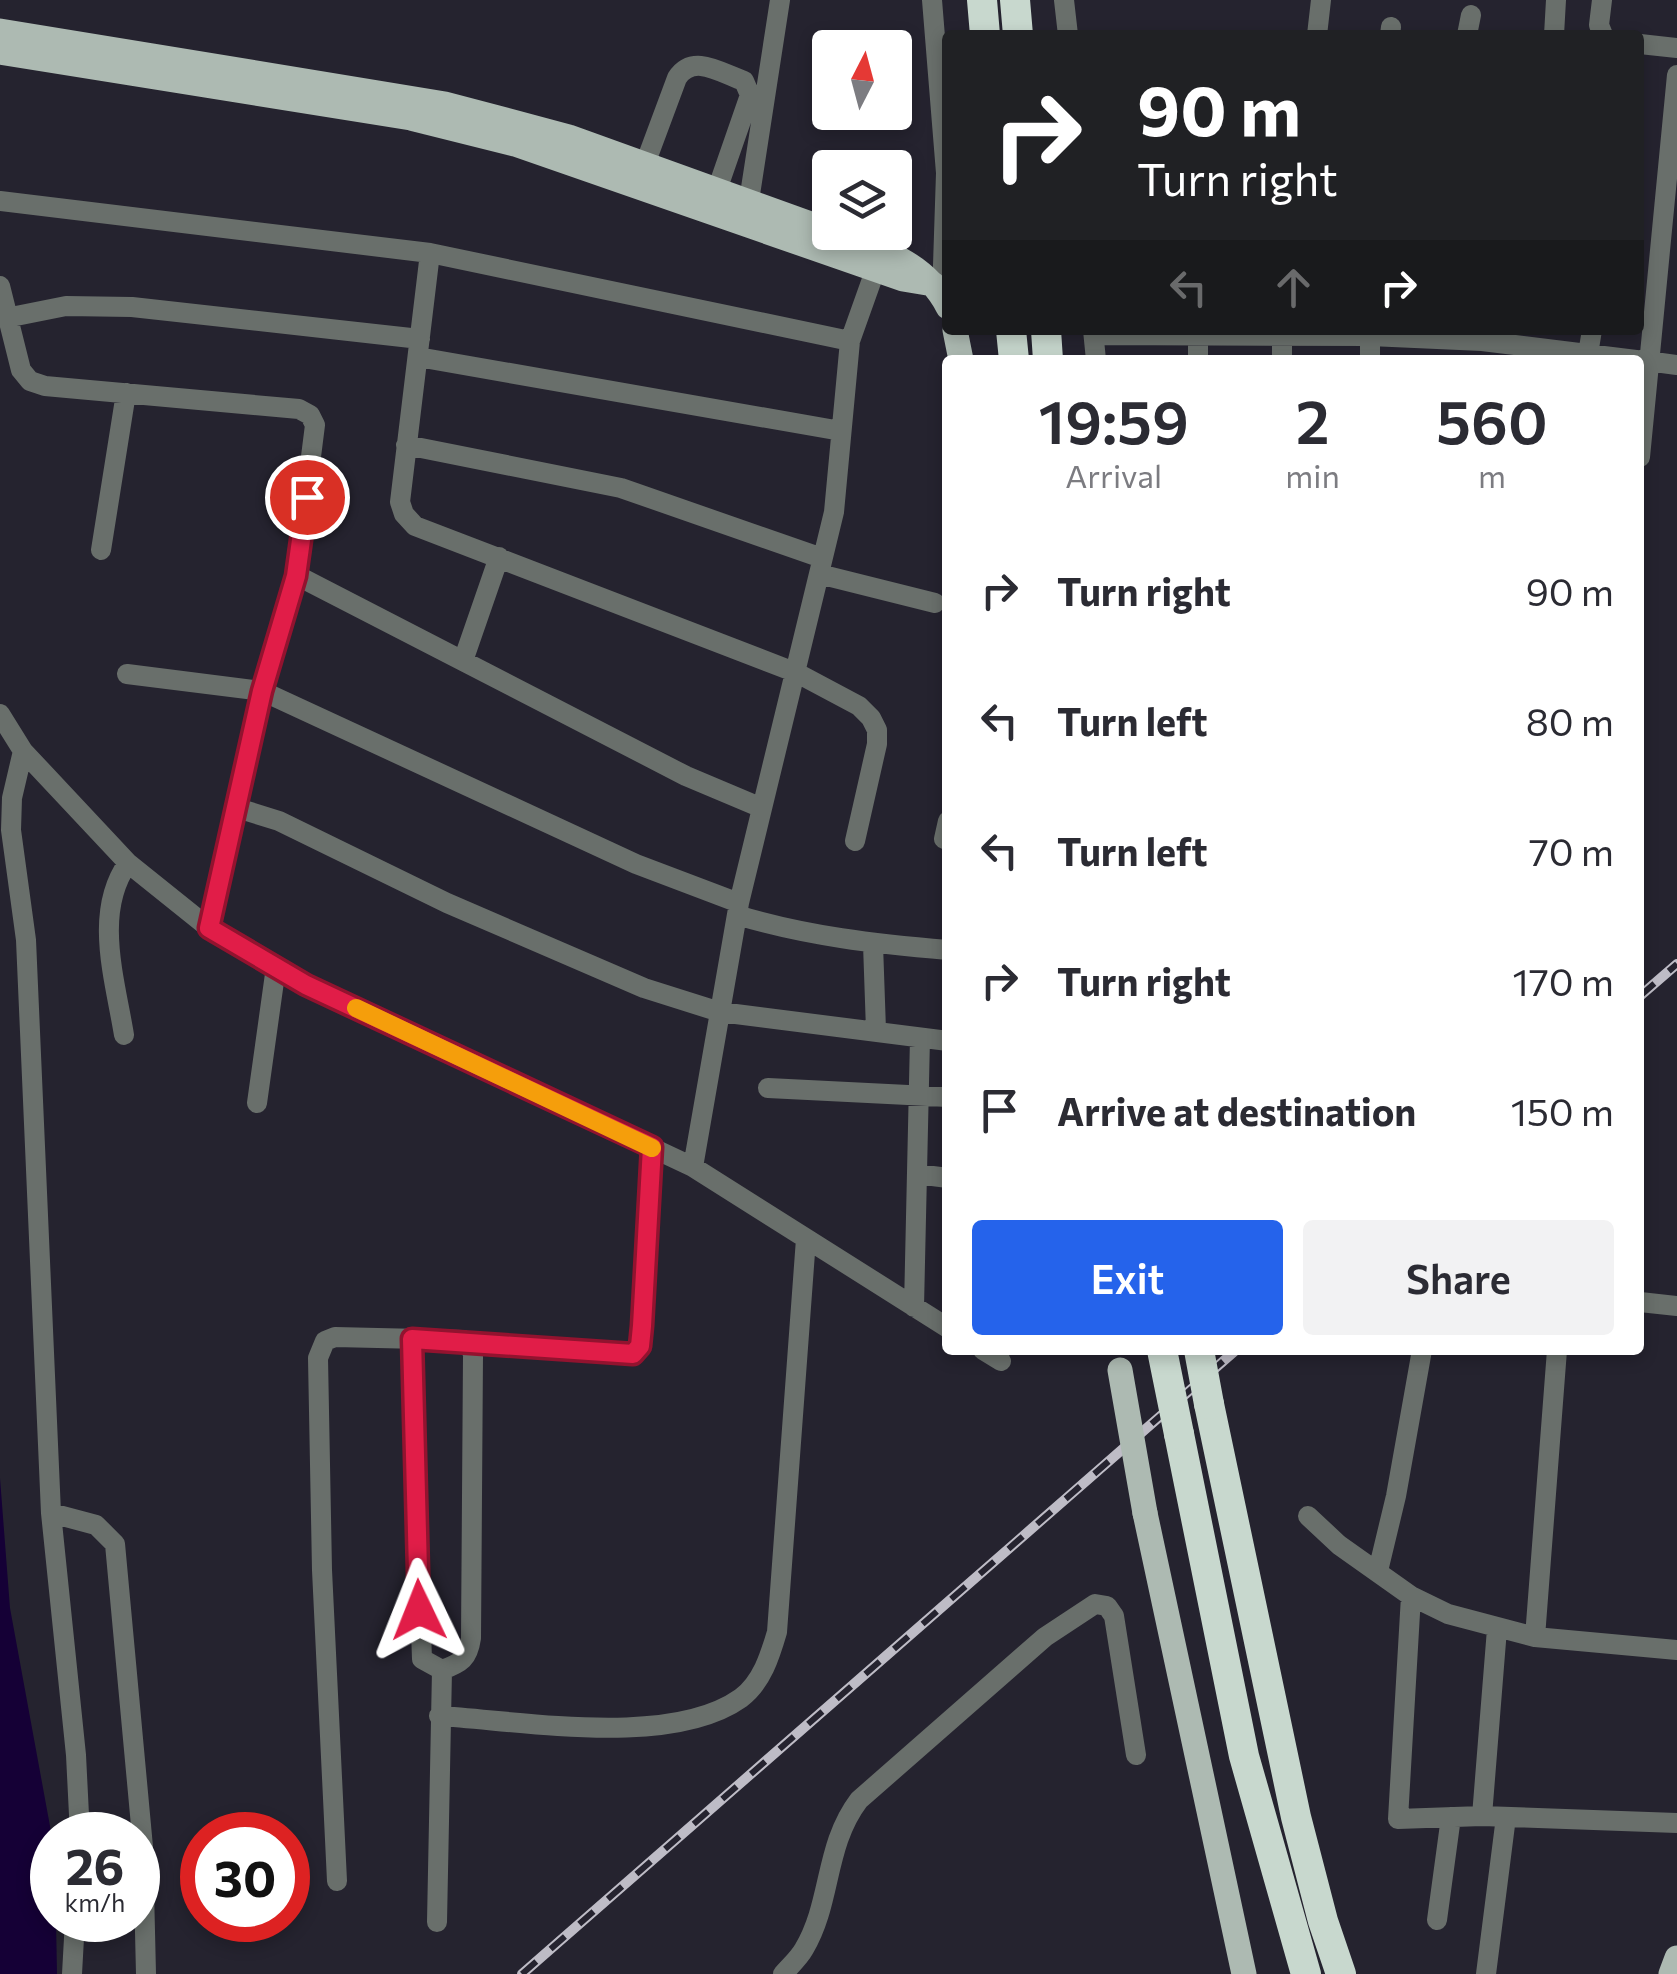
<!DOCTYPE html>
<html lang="en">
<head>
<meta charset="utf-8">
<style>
  :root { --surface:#fff; --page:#f2f2f3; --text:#2b2b33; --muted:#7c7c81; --accent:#2563eb }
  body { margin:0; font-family:Commissioner,sans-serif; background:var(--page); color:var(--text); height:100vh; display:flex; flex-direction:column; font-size:38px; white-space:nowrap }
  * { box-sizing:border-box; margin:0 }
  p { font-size:32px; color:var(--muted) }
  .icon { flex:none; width:55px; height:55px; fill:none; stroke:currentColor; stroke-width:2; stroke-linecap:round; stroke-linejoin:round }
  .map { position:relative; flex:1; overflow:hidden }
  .panel { position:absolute; left:942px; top:355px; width:702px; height:1000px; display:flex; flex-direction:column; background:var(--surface); border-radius:10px; box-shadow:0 5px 15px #0003 }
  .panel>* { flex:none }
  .hud { position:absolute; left:942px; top:30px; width:702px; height:305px; border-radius:10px; box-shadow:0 5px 15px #0003; background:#202124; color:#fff; overflow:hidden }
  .needle { width:65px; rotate:6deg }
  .fabs { position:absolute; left:812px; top:30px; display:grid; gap:20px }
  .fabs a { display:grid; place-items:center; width:100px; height:100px; border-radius:10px; background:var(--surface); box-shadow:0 5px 15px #0003; font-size:50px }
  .speed { position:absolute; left:30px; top:1812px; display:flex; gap:20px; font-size:50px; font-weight:700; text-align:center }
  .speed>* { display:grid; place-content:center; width:130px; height:130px; border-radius:50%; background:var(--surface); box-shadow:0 5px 15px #0003; line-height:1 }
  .speed small { font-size:25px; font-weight:400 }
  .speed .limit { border:15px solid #d22; background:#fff; color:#111 }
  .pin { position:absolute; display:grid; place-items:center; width:85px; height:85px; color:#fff; margin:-42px; border:5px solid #fff; border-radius:50%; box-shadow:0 2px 10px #0007 }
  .me { position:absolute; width:110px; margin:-55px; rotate:358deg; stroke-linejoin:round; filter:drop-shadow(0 0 8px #0008) }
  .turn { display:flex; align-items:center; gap:35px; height:210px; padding:0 30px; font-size:45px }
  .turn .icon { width:130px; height:130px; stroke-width:2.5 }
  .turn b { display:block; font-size:70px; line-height:85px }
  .lanes { display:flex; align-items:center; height:95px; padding:0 30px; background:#0003; justify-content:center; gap:50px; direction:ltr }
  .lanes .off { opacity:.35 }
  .eta { display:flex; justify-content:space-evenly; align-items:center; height:170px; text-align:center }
  .eta b { font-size:60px; font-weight:600; line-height:70px }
  .primary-button { display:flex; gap:20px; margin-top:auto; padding:20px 30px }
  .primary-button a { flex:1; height:115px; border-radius:10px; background:var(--accent); color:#fff; font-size:40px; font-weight:600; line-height:115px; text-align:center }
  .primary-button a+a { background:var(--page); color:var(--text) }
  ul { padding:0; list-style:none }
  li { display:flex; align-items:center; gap:30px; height:130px; padding:0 30px }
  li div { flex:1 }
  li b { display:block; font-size:38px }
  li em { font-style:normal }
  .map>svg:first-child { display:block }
  .water { fill:#150036 }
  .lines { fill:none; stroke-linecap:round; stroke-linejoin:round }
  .minor { stroke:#696f6b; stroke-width:20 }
  .major { stroke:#adbab2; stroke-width:25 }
  .highway { stroke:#c8d8ce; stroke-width:30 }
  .rail-casing { stroke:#bebcc6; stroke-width:10 }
  .rail { stroke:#25232f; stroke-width:6; stroke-dasharray:19; stroke-linecap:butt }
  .major-bridge { stroke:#adbab2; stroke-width:25 }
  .highway-bridge { stroke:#c8d8ce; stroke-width:30 }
  .route-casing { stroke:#92132f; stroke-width:25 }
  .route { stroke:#e11d48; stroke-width:18 }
  .slow { stroke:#f59e0b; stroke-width:18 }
</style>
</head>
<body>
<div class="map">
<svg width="1677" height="1974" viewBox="0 0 1677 1974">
  <rect width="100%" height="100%" fill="#25232f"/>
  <path class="water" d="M0,1478L10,1608L52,1837V1920H56L57,1974H0Z"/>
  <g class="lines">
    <path class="minor" d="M932,0L946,173L942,296
      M1064,0L1068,35
      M1602,0L1599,25L1603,35
      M1317,35L1321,0
      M1390,35L1391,27
      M1467,35L1471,15
      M1554,35L1556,0
      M1640,44L1677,48
      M645,164L677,78C693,53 721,73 744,81L750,95L717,190
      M0,201L430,253L850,341
      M749,201L780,0
      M430,253L400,502L404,514L415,526L797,673L859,706L871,718L877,730V744L855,841
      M0,286L21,370L30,381L45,386L299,409L310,415L315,425L296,575L262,691L209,928
      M6,318L66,306L132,307L420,339
      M1093,330L1096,360
      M1094,335L1370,336L1482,341L1636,360
      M1588,354L1592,330
      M418,357L841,431
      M1198,360V338
      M1282,360V330
      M1370,360V336
      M1640,360L1677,365
      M406,445L621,488L822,558
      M1640,457L1677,75
      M101,550L126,393
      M819,574L935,603
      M296,575L686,776L762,808
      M463,661L499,557
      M127,674L262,691L636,864L739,903
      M0,714L23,751L128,863L209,928L306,985L693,1167L948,1328
      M23,751L12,798L11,830L26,940L51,1513L76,1755L80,1835
      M234,807L279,821L447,903L644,988L720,1012L948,1041
      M944,839L948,821
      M737,915C806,936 876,944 948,950
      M873,944L876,1030
      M124,1035C115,979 93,912 128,863
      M768,1088L948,1097
      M257,1103L276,967
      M693,1167L739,903L834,512L850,341L876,268
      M917,1174L948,1178
      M1640,1302L1677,1306
      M914,1307L920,1038
      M470,1345L633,1354L640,1346L642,1326L652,1147
      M983,1350L1001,1361
      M51,1513L96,1525L115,1544L143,1847L146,1974
      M1308,1516L1339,1545L1411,1596L1448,1614L1535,1637L1677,1650
      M1378,1571L1396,1496L1422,1350
      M1411,1596L1398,1819L1482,1816L1677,1823
      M1535,1637L1557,1350
      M439,1716C523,1721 671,1748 741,1698C762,1682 770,1656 777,1632L806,1239
      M1482,1816L1497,1629
      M337,1881L322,1570L318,1358L325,1341L335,1337L463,1340L470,1345L473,1355L471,1638C468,1659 461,1663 442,1670L422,1659L411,1339
      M1437,1920L1451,1817
      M437,1922L442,1670
      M72,1974L75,1920
      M783,1974C790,1966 799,1958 804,1949C832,1902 824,1846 859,1800L1045,1637L1095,1604L1107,1606L1114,1616L1136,1755
      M1486,1974L1506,1817"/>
    <path class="major" d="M0,31L445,104L569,137L830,231
      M0,52L411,118L515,144L903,279L933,284
      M833,232C878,249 925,261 948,307
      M955,330L961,360
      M1145,1513L1244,1974
      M1671,1974L1677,1958"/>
    <path class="highway" d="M982,0L985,35
      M1015,0L1018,35
      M1011,330L1014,360
      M1046,330L1048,360
      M1209,1404L1296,1817L1323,1921L1341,1974
      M1179,1434L1244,1756L1306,1974"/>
    <g class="rail-casing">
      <path id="rail" d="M1640,996L1677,964
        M522,1974L1236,1350"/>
    </g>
    <use href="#rail" class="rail"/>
    <path class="major-bridge" d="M1120,1370L1145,1513"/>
    <path class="highway-bridge" d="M1162,1350L1179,1434
      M1199,1350L1209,1404"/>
  </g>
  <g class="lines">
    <g class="route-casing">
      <path id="route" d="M307,497L296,576L262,691L209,928L306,985L652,1147L642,1326L640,1346L633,1354L412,1339L419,1610"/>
    </g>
    <use href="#route" class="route"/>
    <path class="slow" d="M356,1008L652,1148"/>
  </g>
</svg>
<div class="fabs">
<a><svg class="needle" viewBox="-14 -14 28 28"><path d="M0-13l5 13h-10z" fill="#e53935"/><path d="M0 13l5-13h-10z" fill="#7c7c81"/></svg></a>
<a><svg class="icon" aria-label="layers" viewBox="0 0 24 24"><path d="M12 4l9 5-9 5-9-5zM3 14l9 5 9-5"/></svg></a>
</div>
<div class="speed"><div>26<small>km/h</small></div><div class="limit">30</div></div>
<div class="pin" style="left:307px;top:497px;background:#d93025"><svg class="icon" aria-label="arrive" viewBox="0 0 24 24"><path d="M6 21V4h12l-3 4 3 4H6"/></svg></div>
<svg class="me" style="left:419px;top:1610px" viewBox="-20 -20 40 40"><path d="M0-17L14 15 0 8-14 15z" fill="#e11d48" stroke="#fff" stroke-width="4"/></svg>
<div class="hud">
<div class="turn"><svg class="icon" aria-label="right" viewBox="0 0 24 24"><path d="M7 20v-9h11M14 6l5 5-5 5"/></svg><div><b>90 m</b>Turn right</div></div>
<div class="lanes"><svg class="icon off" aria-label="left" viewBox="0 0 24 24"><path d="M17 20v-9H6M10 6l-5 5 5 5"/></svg><svg class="icon off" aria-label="ahead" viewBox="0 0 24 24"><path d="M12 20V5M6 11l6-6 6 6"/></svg><svg class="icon" aria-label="right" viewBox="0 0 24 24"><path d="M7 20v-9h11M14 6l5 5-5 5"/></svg></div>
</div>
<section class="panel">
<div class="eta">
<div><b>19:59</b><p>Arrival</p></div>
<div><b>2</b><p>min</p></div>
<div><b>560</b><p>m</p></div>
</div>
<ul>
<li><svg class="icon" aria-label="right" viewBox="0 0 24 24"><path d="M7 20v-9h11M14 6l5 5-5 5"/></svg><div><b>Turn right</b></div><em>90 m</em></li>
<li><svg class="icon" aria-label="left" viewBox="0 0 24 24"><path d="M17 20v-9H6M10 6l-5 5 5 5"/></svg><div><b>Turn left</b></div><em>80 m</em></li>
<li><svg class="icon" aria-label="left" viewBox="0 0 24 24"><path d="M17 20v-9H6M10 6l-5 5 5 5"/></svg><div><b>Turn left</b></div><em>70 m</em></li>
<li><svg class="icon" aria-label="right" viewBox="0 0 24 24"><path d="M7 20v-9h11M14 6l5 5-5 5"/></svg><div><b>Turn right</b></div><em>170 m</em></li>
<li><svg class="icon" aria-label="arrive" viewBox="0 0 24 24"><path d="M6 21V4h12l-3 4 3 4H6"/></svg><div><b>Arrive at destination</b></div><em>150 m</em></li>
</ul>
<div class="primary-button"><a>Exit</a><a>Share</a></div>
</section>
</div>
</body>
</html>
